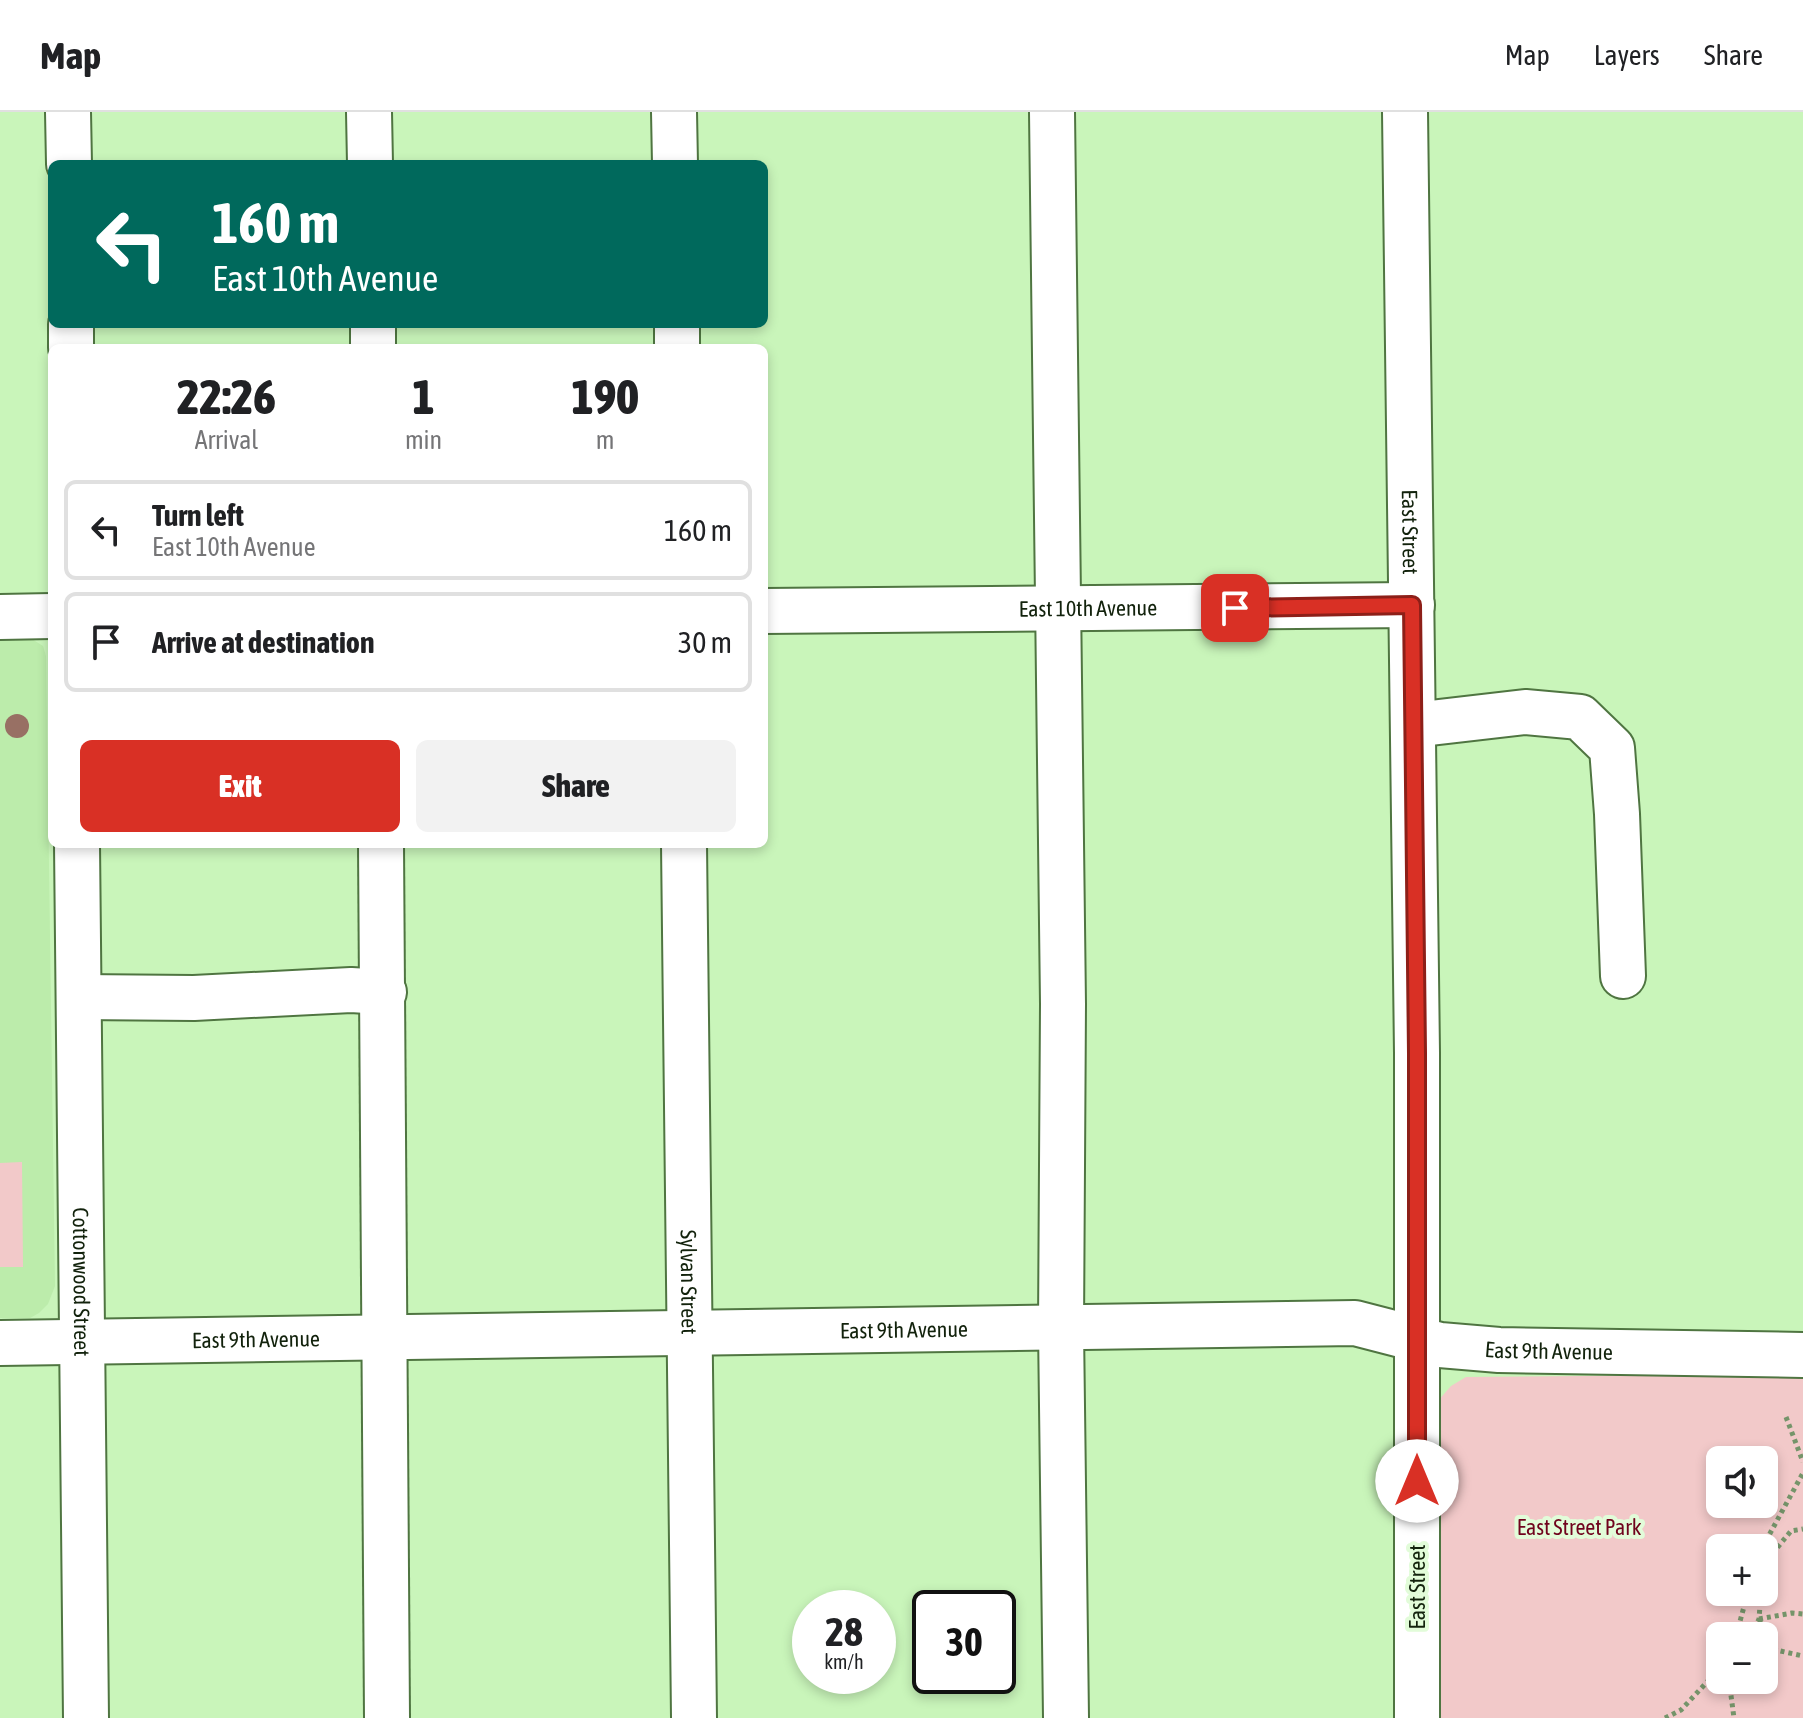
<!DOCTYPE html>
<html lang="en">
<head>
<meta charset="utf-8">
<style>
  :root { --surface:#fff; --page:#f2f2f2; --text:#202124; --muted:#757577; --line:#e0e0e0; --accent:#d93025 }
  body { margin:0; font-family:"Asap Condensed",sans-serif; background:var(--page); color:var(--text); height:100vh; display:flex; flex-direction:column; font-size:30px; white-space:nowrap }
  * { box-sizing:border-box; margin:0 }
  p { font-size:26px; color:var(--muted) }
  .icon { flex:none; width:44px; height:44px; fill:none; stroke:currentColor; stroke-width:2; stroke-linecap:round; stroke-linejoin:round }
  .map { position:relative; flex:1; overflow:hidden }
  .side { position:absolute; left:48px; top:232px; width:720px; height:504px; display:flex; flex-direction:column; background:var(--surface); border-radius:12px; box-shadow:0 4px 12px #0003 }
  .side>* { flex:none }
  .top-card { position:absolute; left:48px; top:48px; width:720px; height:168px; border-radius:12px; box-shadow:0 4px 12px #0003; background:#00695c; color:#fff; overflow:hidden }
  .fabs { position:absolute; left:1706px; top:1334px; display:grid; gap:16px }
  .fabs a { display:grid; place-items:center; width:72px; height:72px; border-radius:12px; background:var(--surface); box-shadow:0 4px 12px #0003; font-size:40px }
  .speed { position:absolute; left:792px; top:1478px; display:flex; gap:16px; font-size:40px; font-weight:700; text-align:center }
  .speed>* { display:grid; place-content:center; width:104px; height:104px; border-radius:50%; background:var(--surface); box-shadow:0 4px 12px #0003; line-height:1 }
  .speed small { font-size:20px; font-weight:400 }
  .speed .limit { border:4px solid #111; border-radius:12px; background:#fff; color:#111 }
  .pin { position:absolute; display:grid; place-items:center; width:68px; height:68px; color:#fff; margin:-34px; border-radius:16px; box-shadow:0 4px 12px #0006 }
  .me { position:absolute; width:88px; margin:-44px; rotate:0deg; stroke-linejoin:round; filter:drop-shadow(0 0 6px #0008) }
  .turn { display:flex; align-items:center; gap:28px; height:168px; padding:0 32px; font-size:36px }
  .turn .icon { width:104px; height:104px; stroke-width:2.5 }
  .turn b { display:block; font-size:56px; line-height:68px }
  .eta { display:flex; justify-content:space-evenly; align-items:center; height:136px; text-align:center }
  .eta b { font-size:48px; font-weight:800; line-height:56px }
  .cta { display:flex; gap:16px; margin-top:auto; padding:16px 32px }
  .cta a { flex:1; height:92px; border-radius:12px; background:var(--accent); color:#fff; font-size:32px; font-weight:800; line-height:92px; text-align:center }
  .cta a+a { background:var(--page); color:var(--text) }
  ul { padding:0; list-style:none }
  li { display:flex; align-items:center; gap:24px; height:100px; margin:0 16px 12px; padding:0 16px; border:4px solid var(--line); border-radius:12px }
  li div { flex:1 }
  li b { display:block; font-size:30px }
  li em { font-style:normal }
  header { display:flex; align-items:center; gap:48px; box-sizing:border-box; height:112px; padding:0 40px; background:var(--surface); border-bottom:2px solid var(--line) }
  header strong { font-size:38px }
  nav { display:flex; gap:44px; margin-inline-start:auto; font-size:28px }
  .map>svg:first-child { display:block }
  .built { fill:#bcecab }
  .green { fill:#f2c9c9; fill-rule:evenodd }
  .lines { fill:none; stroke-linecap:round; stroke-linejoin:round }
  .minor-casing { stroke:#4f7541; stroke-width:48 }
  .path { stroke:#75946a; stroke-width:5; stroke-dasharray:4 4; stroke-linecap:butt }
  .minor { stroke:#fff; stroke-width:44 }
  .tree { fill:#987064 }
  .route-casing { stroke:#8d1f18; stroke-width:20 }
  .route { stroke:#d93025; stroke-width:14 }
  .labels { text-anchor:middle; stroke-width:8; stroke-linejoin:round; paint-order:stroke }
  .street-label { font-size:22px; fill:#12220c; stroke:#e2fcd9 }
  .park-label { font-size:22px; fill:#70031d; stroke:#e2fcd9 }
</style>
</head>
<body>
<header>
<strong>Map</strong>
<nav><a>Map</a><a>Layers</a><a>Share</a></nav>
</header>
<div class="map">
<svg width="1803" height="1606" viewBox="0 0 1803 1606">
  <rect width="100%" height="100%" fill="#c9f5ba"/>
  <path class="built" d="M27,524L43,534L46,544L55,1174L48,1192L39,1201L30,1206H0V525Z"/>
  <path class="green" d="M22,1050L23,1155H0V1051Z
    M1803,1262V1606H1439L1437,1290L1451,1274L1466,1265ZM1720,1348H1764V1392H1720ZM1720,1436H1764V1480H1720ZM1720,1524H1764V1568H1720Z"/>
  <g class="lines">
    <g class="minor-casing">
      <g id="minor">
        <path d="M68,0L69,52"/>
        <path d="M369,0L370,52"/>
        <path d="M674,0L675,52"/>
        <path d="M1052,0L1063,892L1061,1216L1066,1606"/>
        <path id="s1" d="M1405,0L1417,941V1606"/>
        <path d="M71,212V236"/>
        <path d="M373,212V236"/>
        <path d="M677,212V236"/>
        <path id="s2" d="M764,499L1412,493"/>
        <path d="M0,505L52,504"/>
        <path d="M1413,613L1525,600L1580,605L1612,636L1617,702L1623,864"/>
        <path id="s3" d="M77,732L86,1606"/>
        <path d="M381,732L387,1606"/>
        <path id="s4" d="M684,732L694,1606"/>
        <path d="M79,885L194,886L351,878L384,880"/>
        <path id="s5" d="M0,1231L1355,1211L1440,1233L1499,1238L1803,1243"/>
      </g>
    </g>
    <path class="path" d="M1786,1305L1803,1350
      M1762,1436L1803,1361
      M1764,1464L1772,1442L1791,1419L1803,1417
      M1759,1507L1776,1538L1803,1544
      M1759,1507L1792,1501L1803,1502
      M1736,1524L1748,1480
      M1751,1524L1759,1507L1761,1480
      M1733,1568L1730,1576L1734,1606
      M1665,1606L1681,1598L1720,1556"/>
    <use href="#minor" class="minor"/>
  </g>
  <circle class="tree" cx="17" cy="614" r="12"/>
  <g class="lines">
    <g class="route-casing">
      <path id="route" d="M1235,496L1412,493L1417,941V1369"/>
    </g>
    <use href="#route" class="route"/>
  </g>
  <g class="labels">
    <g class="street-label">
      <text dy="8" stroke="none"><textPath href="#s1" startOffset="420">East Street</textPath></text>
      <text dy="8" stroke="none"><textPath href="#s2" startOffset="324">East 10th Avenue</textPath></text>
      <text dy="8" stroke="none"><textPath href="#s3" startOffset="438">Cottonwood Street</textPath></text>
      <text dy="8" stroke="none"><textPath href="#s4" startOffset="438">Sylvan Street</textPath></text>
      <text dy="8" stroke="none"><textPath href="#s5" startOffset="904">East 9th Avenue</textPath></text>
      <text dy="8" stroke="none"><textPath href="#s5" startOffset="256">East 9th Avenue</textPath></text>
      <text dy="8" stroke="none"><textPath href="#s5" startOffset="1552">East 9th Avenue</textPath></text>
      <text transform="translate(1417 1475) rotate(-90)" y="8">East Street</text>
    </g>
    <g class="park-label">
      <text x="1579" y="1423">East Street Park</text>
    </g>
  </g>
</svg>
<div class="fabs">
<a><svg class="icon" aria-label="sound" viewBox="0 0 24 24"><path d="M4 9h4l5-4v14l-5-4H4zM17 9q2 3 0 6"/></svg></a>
<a>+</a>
<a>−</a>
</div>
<div class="speed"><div>28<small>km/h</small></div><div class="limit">30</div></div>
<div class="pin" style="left:1235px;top:496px;background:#d93025"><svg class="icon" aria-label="arrive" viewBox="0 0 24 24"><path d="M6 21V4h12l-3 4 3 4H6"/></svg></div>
<svg class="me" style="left:1417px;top:1369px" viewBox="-20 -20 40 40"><circle r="19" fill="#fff"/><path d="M0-13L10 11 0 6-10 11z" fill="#d93025"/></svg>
<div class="top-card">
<div class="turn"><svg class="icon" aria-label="left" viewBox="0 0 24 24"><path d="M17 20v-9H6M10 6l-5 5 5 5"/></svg><div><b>160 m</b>East 10th Avenue</div></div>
</div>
<section class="side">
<div class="eta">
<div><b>22:26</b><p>Arrival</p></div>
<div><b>1</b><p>min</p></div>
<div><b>190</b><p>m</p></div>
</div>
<ul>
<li><svg class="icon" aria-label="left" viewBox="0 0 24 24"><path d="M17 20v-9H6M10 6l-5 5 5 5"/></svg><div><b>Turn left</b><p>East 10th Avenue</p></div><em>160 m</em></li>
<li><svg class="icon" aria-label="arrive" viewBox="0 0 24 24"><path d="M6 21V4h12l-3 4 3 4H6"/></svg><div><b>Arrive at destination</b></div><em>30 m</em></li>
</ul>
<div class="cta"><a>Exit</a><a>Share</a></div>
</section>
</div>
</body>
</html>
